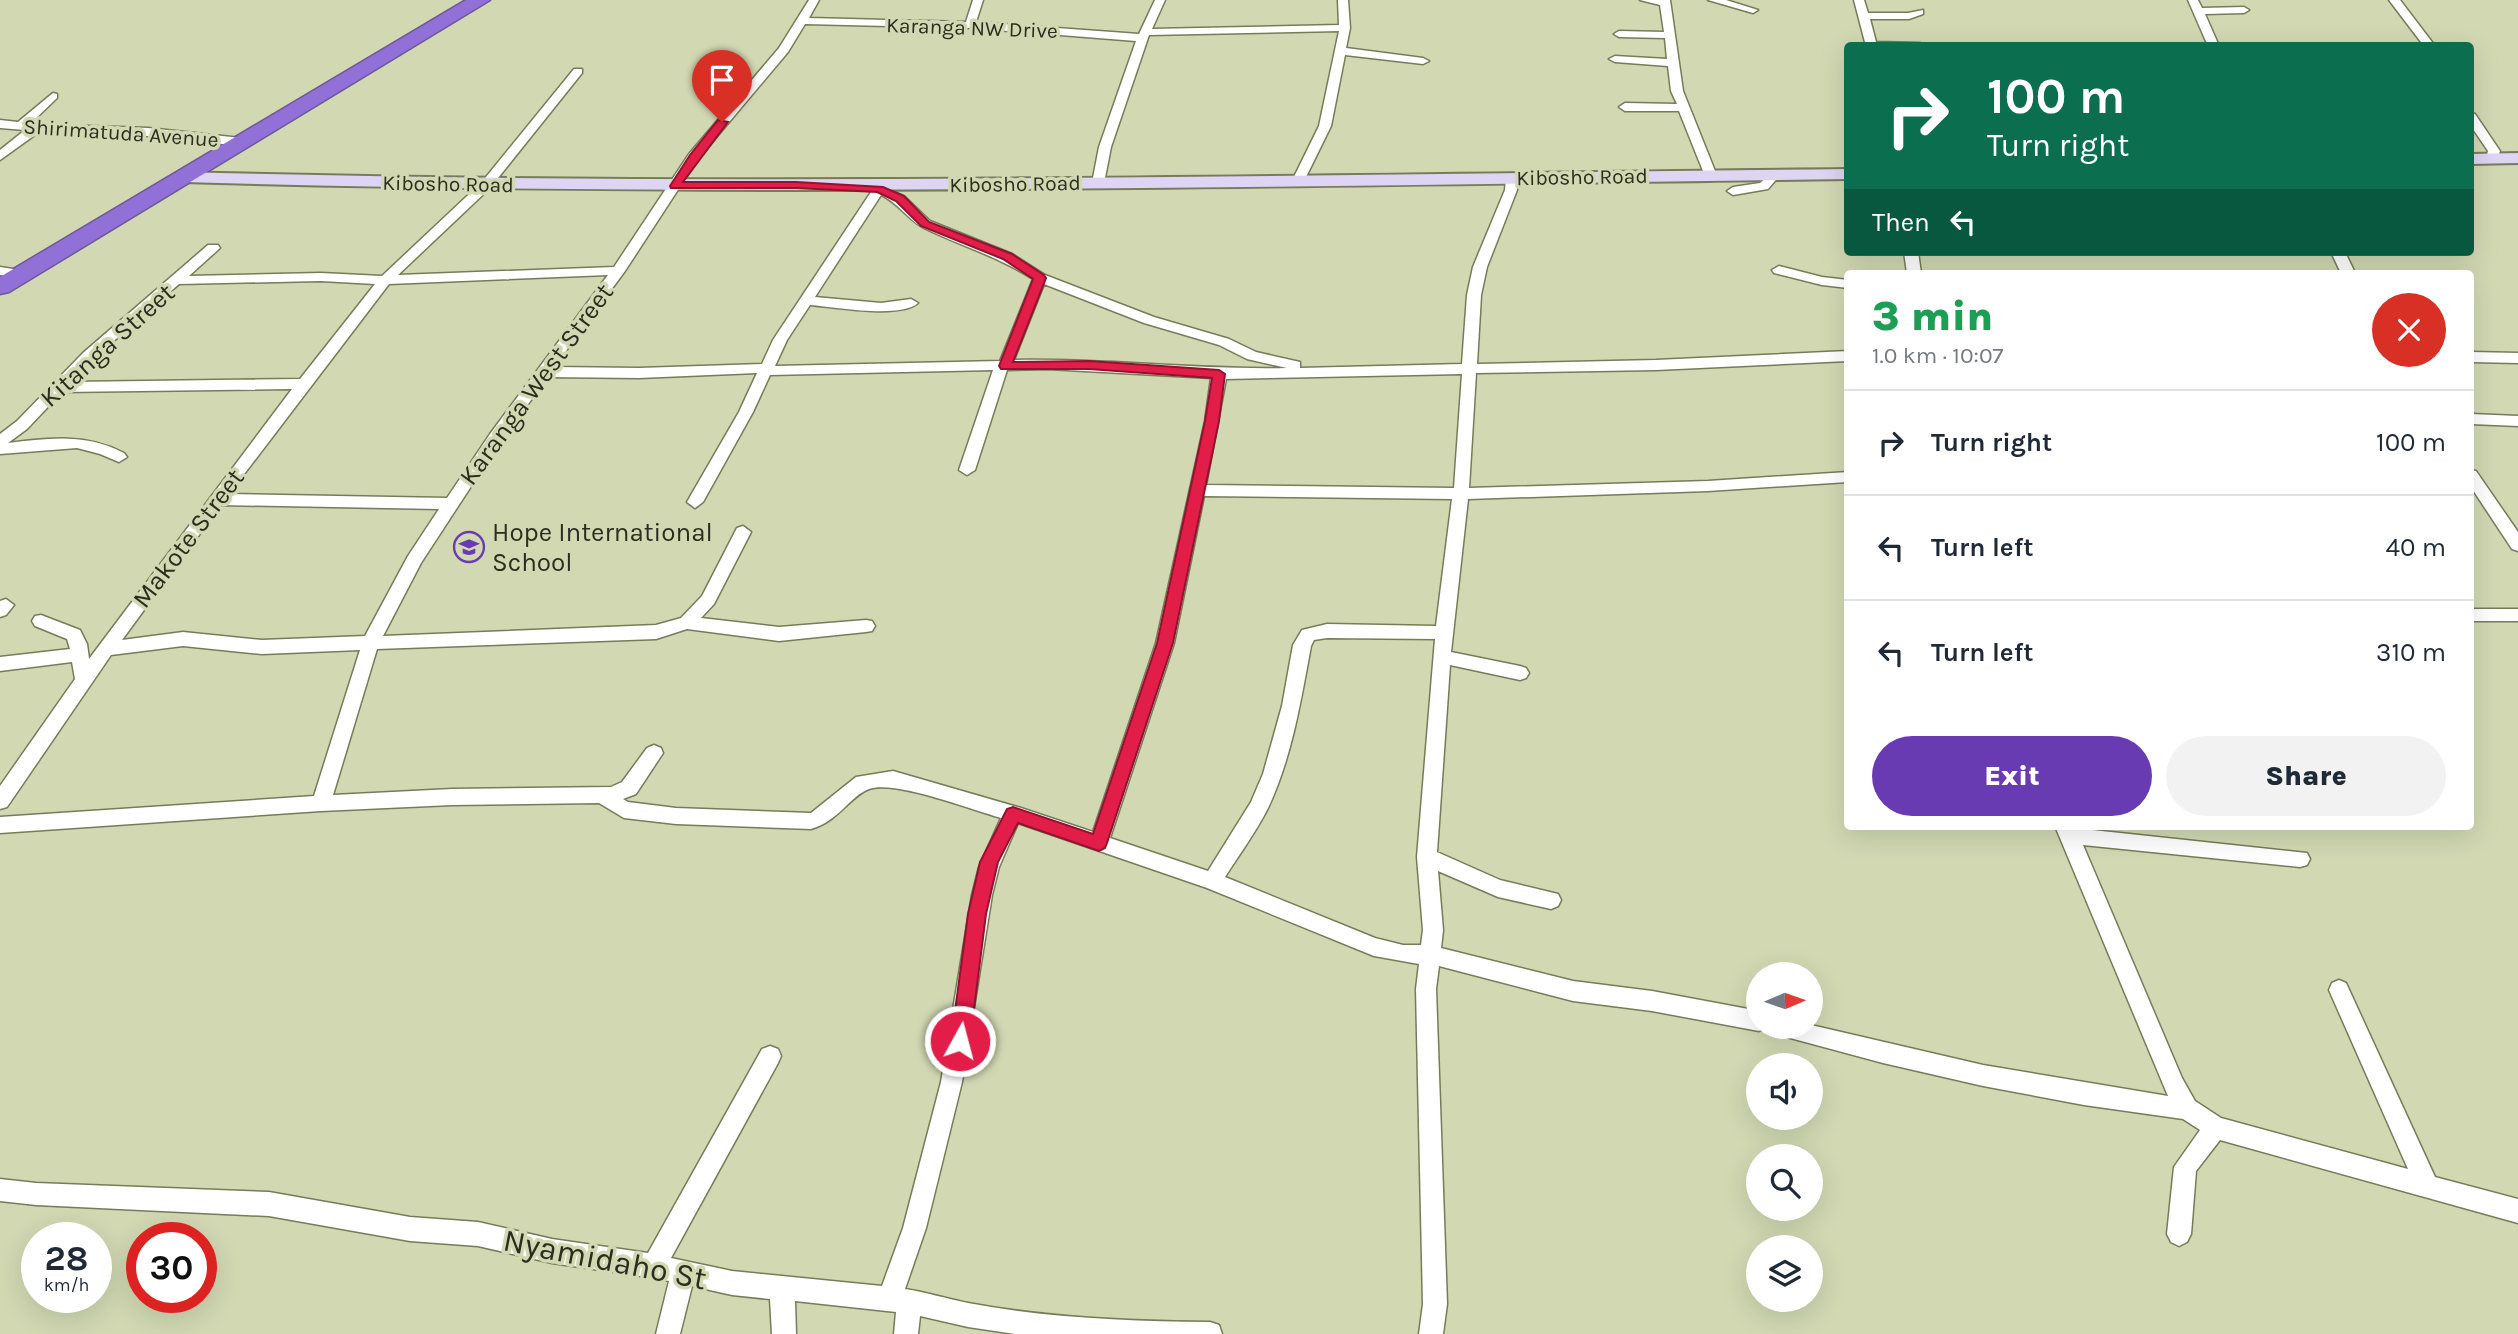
<!DOCTYPE html>
<html lang="en">
<head>
<meta charset="utf-8">
<style>
  :root { --surface:#fff; --page:#f2f2f3; --text:#1f2937; --muted:#747a83; --line:#e0e1e3; --accent:#693bb2 }
  body { margin:0; font-family:Karla,sans-serif; background:var(--page); color:var(--text); height:100vh; display:flex; flex-direction:column; font-size:26px; white-space:nowrap }
  * { box-sizing:border-box; margin:0 }
  p { font-size:23px; color:var(--muted) }
  .icon { flex:none; width:38px; height:38px; fill:none; stroke:currentColor; stroke-width:2; stroke-linecap:round; stroke-linejoin:round }
  .map { position:relative; flex:1; overflow:hidden }
  .panel { position:absolute; left:1844px; top:270px; width:630px; height:560px; display:flex; flex-direction:column; background:var(--surface); border-radius:7px; box-shadow:0 7px 28px #0002 }
  .panel>* { flex:none }
  .hud { position:absolute; left:1844px; top:42px; width:630px; height:214px; border-radius:7px; box-shadow:0 7px 28px #0002; background:#0b6e4f; color:#fff; overflow:hidden }
  .needle { width:46px; rotate:88deg }
  .buttons { position:absolute; left:1746px; top:962px; display:grid; gap:14px }
  .buttons a { display:grid; place-items:center; width:77px; height:77px; border-radius:50%; background:var(--surface); box-shadow:0 7px 28px #0002; font-size:35px }
  .speed { position:absolute; left:21px; top:1222px; display:flex; gap:14px; font-size:35px; font-weight:700; text-align:center }
  .speed>* { display:grid; place-content:center; width:91px; height:91px; border-radius:50%; background:var(--surface); box-shadow:0 7px 28px #0002; line-height:1 }
  .speed small { font-size:18px; font-weight:400 }
  .speed .limit { border:10px solid #d22; background:#fff; color:#111 }
  .pin { position:absolute; display:grid; place-items:center; width:60px; height:60px; color:#fff; margin:-72px -30px; border-radius:50% 50% 50% 0; rotate:-45deg; box-shadow:0 0 7px #0007 }
  .pin .icon { rotate:45deg }
  .me { position:absolute; width:77px; margin:-38px; rotate:7deg; stroke-linejoin:round; filter:drop-shadow(0 0 5px #0008) }
  .turn { display:flex; align-items:center; gap:24px; height:147px; padding:0 28px; font-size:32px }
  .turn .icon { width:91px; height:91px; stroke-width:2.5 }
  .turn b { display:block; font-size:49px; line-height:60px }
  .then { display:flex; align-items:center; height:66px; padding:0 28px; background:#0003; gap:14px; font-size:26px }
  .round { display:grid; place-items:center; flex:none; width:74px; height:74px; border-radius:37px; background:var(--page) }
  .head { display:flex; align-items:center; justify-content:space-between; height:119px; padding:0 28px }
  h1 { font-size:42px; font-weight:800; line-height:52px; color:#1e9e55 }
  .button { display:flex; gap:14px; margin-top:auto; padding:14px 28px }
  .button a { flex:1; height:80px; border-radius:42px; background:var(--accent); color:#fff; font-size:28px; font-weight:800; line-height:80px; text-align:center }
  .button a+a { background:var(--page); color:var(--text) }
  ul { padding:0; list-style:none }
  li { display:flex; align-items:center; gap:21px; height:105px; padding:0 28px; border-top:2px solid var(--line) }
  li div { flex:1 }
  li b { display:block; font-size:26px }
  li em { font-style:normal }
  .map>svg:first-child { display:block }
  .lines { fill:none; stroke-linecap:round; stroke-linejoin:round }
  .street-casing { stroke:#767c59; stroke-width:3 }
  .secondary-casing { stroke:#767c59; stroke-width:4 }
  .highway-casing { stroke:#6d5997; stroke-width:3 }
  .street { fill:#fff; fill-rule:evenodd }
  .secondary { fill:#ded4f3; fill-rule:evenodd }
  .highway { fill:#9170d7; fill-rule:evenodd }
  .route { fill:#e11d48; stroke:#92132f; stroke-width:2 }
  .labels { text-anchor:middle; stroke-width:7; stroke-linejoin:round; paint-order:stroke }
  .far-street-label { font-size:21px; fill:#2b2e1f; stroke:#d1d8b2 }
  .street-label { font-size:26px; fill:#2b2e1f; stroke:#d1d8b2 }
  .poi-label { font-size:26px; fill:#2b2e1f; stroke:#d1d8b2; text-anchor:start }
  .near-street-label { font-size:32px; fill:#2b2e1f; stroke:#d1d8b2 }
</style>
</head>
<body>
<div class="map">
<svg width="2518" height="1334" viewBox="0 0 2518 1334">
  <rect width="100%" height="100%" fill="#d1d8b2"/>
  <g class="lines">
    <g class="street-casing">
      <path id="street" d="M809,0H819L809,18L966,22L973,0H983L976,22L1139,34L1155,0H1165L1152,29L1339,25L1338,0H1348L1350,28L1346,48L1423,58L1429,61L1423,64L1345,55L1331,126L1304,181L1298,185L1292,181L1319,126L1339,31L1149,35L1111,147L1104,183L1098,187L1092,183L1099,147L1136,41L970,28L805,24L788,52L698,159L625,271L554,367L639,368L762,364L773,340L871,192L863,188L869,184L879,185L904,196L930,221L1012,254L1045,275L1154,317L1229,339L1256,352L1300,362V368L1462,364L1467,295L1473,267L1505,190L1506,178L1512,174L1518,178L1517,190L1487,267L1481,295L1477,364L1656,360L1848,351V361L1656,370L1476,373L1469,488L1708,481L1848,472V482L1708,491L1468,499L1451,652L1520,666L1526,668L1529,673L1526,678L1520,680L1450,665L1437,852L1500,880L1558,894L1561,900L1558,906L1551,909L1498,897L1438,871L1443,930L1441,948L1573,981L1652,991L1759,1011V1027H1767L1759,1031L1652,1011L1573,1001L1439,966L1436,989L1447,1304L1443,1334H1419L1423,1304L1416,989L1419,964L1374,956L1207,888L1018,823L999,867L992,895L962,1082L926,1228L905,1289C926,1292 947,1299 968,1303C1048,1318 1129,1321 1210,1322L1219,1325L1222,1334H1015L968,1327L920,1316L918,1334H894L896,1312L795,1301L796,1334H772L770,1299L732,1295L692,1286L680,1334H656L669,1281L654,1278L552,1263L478,1246L410,1241L269,1216L36,1205L0,1201V1179L36,1183L269,1192L410,1217L478,1222L552,1239L648,1253L762,1049L770,1046L778,1049L781,1056L778,1063L671,1258L732,1271L882,1286L903,1228L941,1082L972,895L979,867L1001,818C972,810 895,780 869,789C850,796 839,821 811,829L676,824L624,818L599,803L452,805L321,811L0,833V817L314,796L360,650L262,654L183,646L111,655L7,807L0,809V786L75,679L72,662L0,671V657L70,649L67,639L35,626L32,621L35,616L41,615L80,630L87,644L89,659L292,389L62,392L27,429L8,443C49,438 86,433 124,453L127,457L119,462L100,454L77,448L0,454V434L17,421L83,353L208,245H218L220,248L189,276L321,273L382,276L482,182L574,69H582V73L490,188L398,275L614,267L689,154L779,48ZM881,195C900,204 909,221 924,228C963,247 995,255 1033,279L1000,361L775,366L787,340L810,305C834,307 900,319 918,303L911,299L881,303L815,297ZM608,275L490,434L447,498L229,494L389,284ZM321,281L375,284L300,379L71,382L93,359L179,284ZM1044,284L1144,323L1219,345L1247,359L1287,368C1196,370 1105,358 1014,360ZM1048,369L1211,378L1205,421L1156,643L1093,832L1021,808L893,771L856,777L811,813L676,808L628,802L623,799L636,794L663,753L661,748L654,745L647,748L622,782L611,787L452,789L333,795L377,649L656,639L687,629L779,641L866,632L872,631L875,626L872,621L866,620L779,627L701,618L714,604L751,532L743,526L737,528L702,596L681,618L656,625L383,636L421,563L500,442L548,377L639,378L757,373L739,412L687,502L695,508L703,502L753,412L770,375L993,370L959,470L967,475L975,470L1007,370ZM1462,374L1454,488L1206,485L1226,379ZM1204,496L1452,499L1436,626L1327,624L1302,630L1293,645L1282,706L1263,774L1251,802L1208,871L1110,838L1174,643ZM221,505L439,509L408,556L365,636L262,640L183,632L122,640ZM1327,638L1435,639L1417,857L1423,930L1421,945H1403L1375,938L1225,877C1239,855 1256,832 1268,808C1292,757 1301,700 1311,646L1314,640Z
        M1640,0H1670L1683,91L1717,176L1715,179H1707L1705,176L1679,111H1625L1619,107L1625,103L1677,104L1671,91L1668,66L1615,62L1609,59L1615,56L1667,59L1665,38L1619,37L1614,34L1619,31L1664,32L1660,5Z
        M1708,0H1726L1758,10L1753,13Z
        M1854,0H1864L1868,13H1908L1923,10V14L1909,19H1870L1876,42L1920,43L1925,46H1866Z
        M2188,0H2198L2202,8L2244,7L2249,10L2244,13L2205,14L2219,46H2208Z
        M2389,0H2400L2435,46H2424Z
        M53,93L57,94V98L30,124L148,128L241,138L247,142L241,146L148,136L39,132L0,160V150L25,130L0,128V120L18,122Z
        M2471,113L2475,114L2500,151L2496,162L2486,159L2488,151L2471,126Z
        M1774,171L1780,175L1768,189L1733,195L1727,191L1733,187L1760,183Z
        M1904,252H1918L1921,273H1907Z
        M2331,252H2345L2355,273H2341Z
        M1779,266L1822,277L1848,280V288L1822,285L1774,273L1772,270Z
        M0,267L26,271L28,274L21,278L0,275Z
        M2471,352L2518,353V363L2471,362Z
        M2471,414L2518,416V426L2471,424Z
        M2471,470L2476,471L2518,532V551L2512,549L2471,487Z
        M6,599L14,605L6,615L0,617V601Z
        M2471,609H2518V621H2471Z
        M2055,826L2307,853L2310,859L2307,865L2300,867L2083,845L2182,1078L2195,1101L2221,1118L2408,1169L2329,990L2332,983L2339,980L2346,983L2435,1177L2518,1199V1223L2220,1140L2196,1171L2191,1234L2187,1242L2179,1246L2171,1242L2167,1234L2174,1167L2200,1130L2183,1119L2084,1105L1983,1086L1883,1063L1775,1034L1772,1027H1811V1025L1983,1065L2168,1096Z"/>
    </g>
    <g class="secondary-casing">
      <path id="secondary" d="M2518,153V163L2471,164V154Z
        M1848,169V179C1293,186 738,198 183,182L174,177L183,172C738,187 1293,175 1848,169Z"/>
    </g>
    <g class="highway-casing">
      <path id="highway" d="M466,0H490L9,292L0,294V277Z"/>
    </g>
    <use href="#street" class="street"/>
    <use href="#secondary" class="secondary"/>
    <use href="#highway" class="highway"/>
  </g>
  <path class="route" d="M718,120L728,122L683,182H796L883,187L904,196L929,222L1012,254L1044,275L1046,278L1013,362L1089,361L1219,370L1225,374L1219,421L1173,643L1107,843L1105,848L1099,851L1018,823L998,862L986,914L970,1041L967,1047L960,1050L954,1047L951,1041L968,914L980,862L1007,809L1013,807L1093,834L1157,643L1205,421L1212,378L1089,369H1001L999,366L1033,279L1003,259L921,226L896,201L877,192L796,188H671L670,186L690,155Z"/>
  <defs>
    <g id="school-ring" transform="scale(1.575)"><circle r="9.5" fill="#d1d8b2" stroke="#693bb2" stroke-width="1.5"/><path d="M0-5L7-2L0 1L-7-2ZM-4 1L0 2.5L4 1V4Q0 6-4 4Z" fill="#693bb2"/></g>
  </defs>
  <g fill-rule="evenodd">
    <use href="#school-ring" x="469" y="547"/>
  </g>
  <g class="labels">
    <g class="far-street-label">
      <text transform="translate(972 28) rotate(2)" y="7">Karanga NW Drive</text>
      <text transform="translate(121 133) rotate(4)" y="7">Shirimatuda Avenue</text>
      <text transform="translate(1582 177) rotate(-1)" y="7">Kibosho Road</text>
      <text transform="translate(448 184) rotate(1)" y="7">Kibosho Road</text>
      <text transform="translate(1015 184) rotate(-1)" y="7">Kibosho Road</text>
    </g>
    <g class="street-label">
      <text transform="translate(107 345) rotate(-42)" y="9">Kitanga Street</text>
      <text transform="translate(536 384) rotate(-54)" y="9">Karanga West Street</text>
      <text transform="translate(188 538) rotate(-53)" y="9">Makote Street</text>
    </g>
    <g class="poi-label">
      <text x="492" y="541">Hope International<tspan x="492" dy="30">School</tspan></text>
    </g>
    <g class="near-street-label">
      <text transform="translate(605 1259) rotate(11)" y="11">Nyamidaho St</text>
    </g>
  </g>
</svg>
<div class="buttons">
<a><svg class="needle" viewBox="-14 -14 28 28"><path d="M0-13l5 13h-10z" fill="#e53935"/><path d="M0 13l5-13h-10z" fill="#747a83"/></svg></a>
<a><svg class="icon" aria-label="sound" viewBox="0 0 24 24"><path d="M4 9h4l5-4v14l-5-4H4zM17 9q2 3 0 6"/></svg></a>
<a><svg class="icon" aria-label="search" viewBox="0 0 24 24"><circle cx="10" cy="10" r="6"/><path d="M15 15l6 6"/></svg></a>
<a><svg class="icon" aria-label="layers" viewBox="0 0 24 24"><path d="M12 4l9 5-9 5-9-5zM3 14l9 5 9-5"/></svg></a>
</div>
<div class="speed"><div>28<small>km/h</small></div><div class="limit">30</div></div>
<div class="pin" style="left:722px;top:122px;background:#d93025"><svg class="icon" aria-label="arrive" viewBox="0 0 24 24"><path d="M6 21V4h12l-3 4 3 4H6"/></svg></div>
<svg class="me" style="left:960px;top:1041px" viewBox="-20 -20 40 40"><circle r="17" fill="#e11d48" stroke="#fff" stroke-width="3"/><path d="M0-11L8 9 0 5-8 9z" fill="#fff"/></svg>
<div class="hud">
<div class="turn"><svg class="icon" aria-label="right" viewBox="0 0 24 24"><path d="M7 20v-9h11M14 6l5 5-5 5"/></svg><div><b>100 m</b>Turn right</div></div>
<div class="then">Then<svg class="icon" aria-label="left" viewBox="0 0 24 24"><path d="M17 20v-9H6M10 6l-5 5 5 5"/></svg></div>
</div>
<section class="panel">
<div class="head"><div><h1>3 min</h1><p>1.0 km · 10:07</p></div><a class="round" style="background:#d93025;color:#fff"><svg class="icon" aria-label="close" viewBox="0 0 24 24"><path d="M6 6l12 12M18 6L6 18"/></svg></a></div>
<ul>
<li><svg class="icon" aria-label="right" viewBox="0 0 24 24"><path d="M7 20v-9h11M14 6l5 5-5 5"/></svg><div><b>Turn right</b></div><em>100 m</em></li>
<li><svg class="icon" aria-label="left" viewBox="0 0 24 24"><path d="M17 20v-9H6M10 6l-5 5 5 5"/></svg><div><b>Turn left</b></div><em>40 m</em></li>
<li><svg class="icon" aria-label="left" viewBox="0 0 24 24"><path d="M17 20v-9H6M10 6l-5 5 5 5"/></svg><div><b>Turn left</b></div><em>310 m</em></li>
</ul>
<div class="button"><a>Exit</a><a>Share</a></div>
</section>
</div>
</body>
</html>
